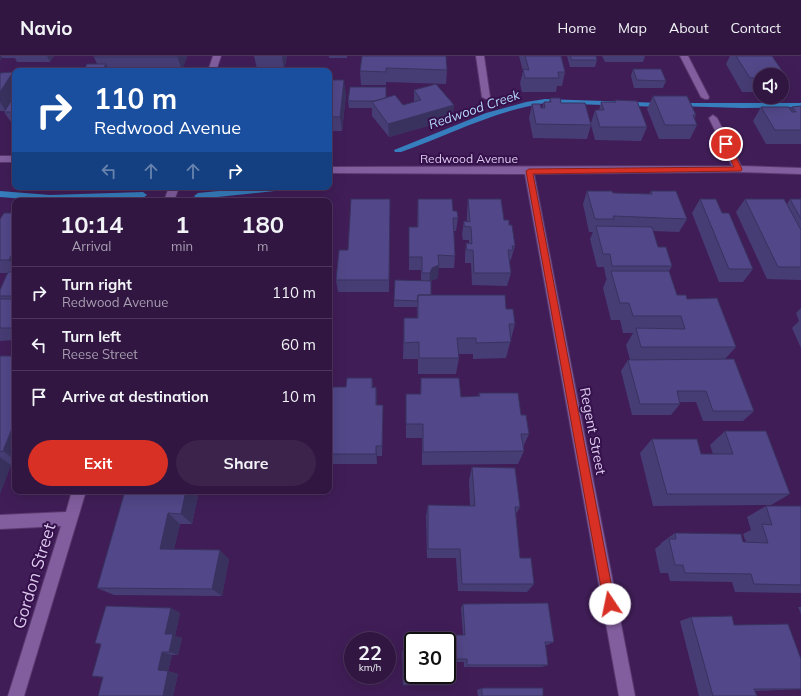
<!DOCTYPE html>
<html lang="en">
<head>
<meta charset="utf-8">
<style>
  :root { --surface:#301641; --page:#3c234c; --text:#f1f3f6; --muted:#a89fb1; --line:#4b355a; --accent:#d93025 }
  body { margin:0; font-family:Mulish,sans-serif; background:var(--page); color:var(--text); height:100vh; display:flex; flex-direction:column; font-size:15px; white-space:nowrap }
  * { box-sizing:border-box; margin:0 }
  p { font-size:13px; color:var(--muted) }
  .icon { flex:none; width:22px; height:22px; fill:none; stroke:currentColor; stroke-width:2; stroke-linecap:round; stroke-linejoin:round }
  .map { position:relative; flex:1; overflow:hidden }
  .panel { position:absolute; left:12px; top:142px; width:320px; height:296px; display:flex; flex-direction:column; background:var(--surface); border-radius:8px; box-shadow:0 4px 16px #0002,0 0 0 1px var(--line) }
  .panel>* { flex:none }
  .hud { position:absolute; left:12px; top:12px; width:320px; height:122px; border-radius:8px; box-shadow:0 4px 16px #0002,0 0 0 1px var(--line); background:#1a4fa0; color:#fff; overflow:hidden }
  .buttons { position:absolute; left:753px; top:12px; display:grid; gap:8px }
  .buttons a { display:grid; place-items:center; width:36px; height:36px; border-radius:50%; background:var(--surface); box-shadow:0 4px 16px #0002,0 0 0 1px var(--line); font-size:20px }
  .speed { position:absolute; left:344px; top:576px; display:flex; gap:8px; font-size:20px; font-weight:700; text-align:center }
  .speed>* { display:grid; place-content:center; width:52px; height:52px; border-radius:50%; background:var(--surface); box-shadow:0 4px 16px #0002,0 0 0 1px var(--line); line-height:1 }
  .speed small { font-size:10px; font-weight:400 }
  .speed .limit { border:2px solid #111; border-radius:6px; background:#fff; color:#111 }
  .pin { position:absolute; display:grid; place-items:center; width:34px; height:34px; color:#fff; margin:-17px; border:2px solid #fff; border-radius:50%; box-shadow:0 1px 4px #0007 }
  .me { position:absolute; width:44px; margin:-22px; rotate:349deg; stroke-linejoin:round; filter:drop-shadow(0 0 3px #0008) }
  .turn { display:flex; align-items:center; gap:14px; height:84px; padding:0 16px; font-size:18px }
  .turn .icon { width:52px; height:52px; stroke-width:2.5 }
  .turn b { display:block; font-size:28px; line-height:34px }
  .lanes { display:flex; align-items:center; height:38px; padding:0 16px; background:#0003; justify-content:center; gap:20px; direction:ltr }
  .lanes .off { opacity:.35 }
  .eta { display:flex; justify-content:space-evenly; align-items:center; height:68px; text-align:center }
  .eta b { font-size:24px; font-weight:700; line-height:28px }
  .action { display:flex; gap:8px; margin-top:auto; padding:8px 16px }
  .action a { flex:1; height:46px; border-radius:24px; background:var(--accent); color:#fff; font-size:16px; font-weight:700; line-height:46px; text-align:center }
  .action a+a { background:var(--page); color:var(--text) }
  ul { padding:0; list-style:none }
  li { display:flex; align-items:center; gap:12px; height:52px; padding:0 16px; border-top:1px solid var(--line) }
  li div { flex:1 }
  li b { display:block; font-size:15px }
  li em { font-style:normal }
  header { display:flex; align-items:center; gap:24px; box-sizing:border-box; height:56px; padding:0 20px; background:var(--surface); border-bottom:1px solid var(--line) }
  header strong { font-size:19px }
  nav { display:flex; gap:22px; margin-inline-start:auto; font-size:14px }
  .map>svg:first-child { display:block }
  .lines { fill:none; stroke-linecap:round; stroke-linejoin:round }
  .stream { fill:#367ebe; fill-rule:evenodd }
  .minor-casing { stroke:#59396d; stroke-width:2 }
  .minor { fill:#825e9f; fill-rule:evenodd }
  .wall { fill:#473d75 }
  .shaded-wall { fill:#39325f }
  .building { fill:#524788; stroke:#39325f }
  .route { fill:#d93025; stroke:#8d1f18 }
  .labels { text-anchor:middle; stroke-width:4; stroke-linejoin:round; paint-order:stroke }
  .far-street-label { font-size:12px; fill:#ddcaee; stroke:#35114c }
  .far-water-label { font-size:13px; font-style:italic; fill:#b6d8fb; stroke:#35114c }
  .street-label { font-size:14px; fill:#ddcaee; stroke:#35114c }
  .near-street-label { font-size:17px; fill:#ddcaee; stroke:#35114c }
</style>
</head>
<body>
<header>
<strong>Navio</strong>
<nav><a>Home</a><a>Map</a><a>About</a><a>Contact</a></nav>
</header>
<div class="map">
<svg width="801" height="640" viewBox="0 0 801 640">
  <rect width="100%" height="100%" fill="#401d57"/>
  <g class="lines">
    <path class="stream" d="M545,43L662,47L665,49L662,51L545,47C494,55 449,79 401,96H395L394,94L486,57L526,46Z
      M678,47H801V51L742,52L676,50L675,49Z
      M259,131H288L284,134L198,143L194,140L198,137Z
      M0,135L50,139L143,136L147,139L143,142L50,145L0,141Z"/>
    <g class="minor-casing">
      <path id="minor" d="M213,0H221L216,15H208Z
        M476,0H484L490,41L489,43H486L482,41Z
        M680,0H688L709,41L708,43H705L701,41Z
        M713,59L717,62L741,110L801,112V118L738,116L534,118L635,640H619L525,118L329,117V111L732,110L709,62Z
        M0,100H15V106H0Z
        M169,131H179L174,145H164Z
        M72,435H86L24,640H8L61,470L0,473V459L66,456Z"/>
    </g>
    <use href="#minor" class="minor"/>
  </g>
  <path class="wall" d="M0,0H54L50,6H17L15,2H2Z
    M254,0H287L284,14L257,13Z
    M329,0H347V2H329Z
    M362,0L447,14L446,28L386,26V29H361L360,15Z
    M519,0H561L565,16L562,30H557L556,36H522L520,27L523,15Z
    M567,0H596L597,4L595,11H570Z
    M602,0H645L643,6H605Z
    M730,0H772L787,22L782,30V19H760V36H742L726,8Z
    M94,1H187L182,14H109V15H102L97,8Z
    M633,13L666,25L663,32H634L631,20Z
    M13,16L15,20V69H13L4,56V55H0V17Z
    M329,24L346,38L342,75H329Z
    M414,34L454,49L452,63L389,81L372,60V52H349L348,45L386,42L403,49L414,46Z
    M653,40L696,59L694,63L697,69L690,83H659L647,53Z
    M550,42L561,47L591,67L595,54H599L601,46H615V44L647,71L641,85L595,84L591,69L587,83L533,82L529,62L532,48L542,52L544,46H549Z
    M801,50V88H766L753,65L761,51L790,53L792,51Z
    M587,135L613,137L649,138L651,135L687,163L679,176L653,175L658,191L672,210L669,215L677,239L687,243L736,291L725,303L754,355L743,365H703L696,346H680V348L671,359H632L621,315L628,304H630L626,289L633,277H623L620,264H611L603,232L607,222H606L604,211H597L590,183L593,176H589L583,148Z
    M390,143L389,236H338L336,224L348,194Z
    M418,143L453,155L458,162L456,175H454L455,200L454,212H438V222L431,225V239L506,253L515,268L506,302L473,303V298H458L459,302L456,318H418V303H403L404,262H417V251H394V244L421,224V214H409V171H417Z
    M468,143L504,164L509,169L515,190L511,203L509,207L511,217L507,230L472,229L471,207H465V200L466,187H469V184H463L462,179L464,165L467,166V156Z
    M700,143L722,157L753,213L743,226H719L692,157Z
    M745,143L787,148L790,143H801V224L767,223L736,156Z
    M15,157V284L0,285V234L8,217H0V163Z
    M801,252V292L792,272L799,265L796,257Z
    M0,300H15V409H11L0,438Z
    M372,322L373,332L377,342V349L383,359L382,400H377V408H329V331H346Z
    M421,322L461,341L478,340L479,337L521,359L529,378L523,391L524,395L518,408L422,409V382H406V338H420Z
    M725,375L790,438L771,449L653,450L640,397L652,383L701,398H713L710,389Z
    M472,411L520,451L516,458L520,502L534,528L527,536L458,535L456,502H427L426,460L428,449L470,450L469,424Z
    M125,435L198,440L192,468H180L174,493L229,503L222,540L114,539L97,532Z
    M766,450H801V537L735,536L732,526L670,525L668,517H660L655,493L661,488V487L675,477L746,486L743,478L751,474L747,461Z
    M463,548L554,586L547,589H546L548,609L542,611H464V606H452L451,583L453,579H463L461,552Z
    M798,551H801V558Z
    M171,552L180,557L175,580L182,582L178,599H172L168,615L178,618L173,640H98L103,622L92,620L101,589L95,587Z
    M691,561L734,569L801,603V633L755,635L756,640H699L680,565Z
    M402,595L448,629H403Z
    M482,632L543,640H478L477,634Z"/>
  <path class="shaded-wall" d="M0,0H1L2,2L0,5Z
    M47,0H54L50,6Z
    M177,0H187V1L182,14Z
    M282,0H287L284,14Z
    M106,8L109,15H102Z
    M13,16L15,20V40L6,55L0,46V36Z
    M344,24L346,38L342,75L340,61Z
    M454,49L452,63L389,81L388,68Z
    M390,143V157L389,236V224Z
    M12,198L15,201V211L9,204Z
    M439,209L438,222L431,225L429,229L430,217L432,212Z
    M376,331L377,342V359L376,349Z
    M383,349V359L382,400V390Z
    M15,365V404L3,395Z
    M376,390L377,400V408L376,398Z
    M0,401L11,409L0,438Z
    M186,435H194L198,440L192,468L181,458Z
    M168,457L180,468L172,502L160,493Z
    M220,494L229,503L222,540L212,533Z
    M171,552L180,557L175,580L182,582L178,599L169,596L165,578Z
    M162,596L172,599L168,615L178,618L173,640H163L158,614Z"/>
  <path class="building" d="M94,0H177V1H94Z
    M362,0H446L447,14L386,12V16L360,15Z
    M525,0H561L565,16H558L559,22H525L523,13L529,14Z
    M570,0H596L597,4H572Z
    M736,0H772L787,22H782V19H760V22H750Z
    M87,8H106L102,15H83Z
    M633,13H661L666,25L637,24Z
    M139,14L172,15H139Z
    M13,16L0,36V17Z
    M329,24H344L340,61H329Z
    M436,28L454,49L388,68L372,46L395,39L403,49L421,44L414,34Z
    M350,31H386V42L374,45H348Z
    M15,39V56H4Z
    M653,40H687L696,59H693L697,69H665Z
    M550,42H560L561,47H585L591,69L536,68L532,48H540L541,52H545L544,46H551Z
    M615,44L637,45L647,71H600L595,54H604L601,46H616Z
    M801,50V74H775L761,51H789L792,56H796L792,51Z
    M587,135H612L613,137L652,138L651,135H676L687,163L613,160L614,163H595Z
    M351,143H390L389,224H336L339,194H348Z
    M418,143H452L453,155H457L458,162H453L455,200L438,199L439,209L432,212L430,217H422V201H409V171H418Z
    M468,143H501L504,164H509V169H512L515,190H512L513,194H508L511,217H474L473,194H467L466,187L472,188L471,171L464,170V165L470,166Z
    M700,143H716L722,157H729L753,213H729Z
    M745,143H784L801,174V211H778Z
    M790,143H801V163Z
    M4,157H15V198H12L9,204H0V163Z
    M596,170L652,171L658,191H666L672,210H612L610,198H603Z
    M611,215H669L677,239H686L687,243L717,242L736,291H641L636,272L685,273L681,260H633L629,247H620Z
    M8,216H15V240H0V234Z
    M395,224L431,225V239H418L417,245L394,244Z
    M418,239H505L506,253H513L515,268H509L511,286L476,287V282H457L459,302H419V286L404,287V262H418Z
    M0,243H15V272H0Z
    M0,300H15V365L3,395L0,396Z
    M734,303L754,355H713L706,335H677L680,348H640L628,304Z
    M347,322H372V332L376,331V349H383L382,390H376V398H329V331H346Z
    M421,322H459L461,341L480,340L479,337H518L521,359H526L529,378H521L524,395L423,396V368H406V338H421Z
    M725,375H766L790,438H667L652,383H697L701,398H733Z
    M472,411L515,412L520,451H515L520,502H531L534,528H462L460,493H428V449L475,450Z
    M125,435H186L181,458L168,457L160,493L220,494L212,533L97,532Z
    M766,450H801V529L754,528L751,518L685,517L683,509H675L669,483H676L675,477L741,478L743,486L768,487L762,468L772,469Z
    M548,547L554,586H545L548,609H467V603H454L453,579H465L463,548Z
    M106,550L171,552L165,578H173L169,596H162L158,614L168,615L163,640H98L103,621L92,620L101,588L95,587Z
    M732,560L734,569L788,568L801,603V633H754L757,640H713L691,561Z
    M402,595H413V619H447V595L448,629H403Z
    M482,632H543V640H482Z"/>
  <path class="route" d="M724,86L729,88L742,113L741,115L533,118L615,548L614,552L610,554L606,552L604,548L526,115L529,113L734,111L723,88Z"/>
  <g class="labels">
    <g class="far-street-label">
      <text x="469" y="107">Redwood Avenue</text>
    </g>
    <g class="far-water-label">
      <text transform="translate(474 53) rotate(-19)" y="5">Redwood Creek</text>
    </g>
    <g class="street-label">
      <text transform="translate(593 375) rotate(79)" y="5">Regent Street</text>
    </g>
    <g class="near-street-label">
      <text transform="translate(34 520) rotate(-73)" y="6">Gordon Street</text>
    </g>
  </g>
</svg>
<div class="buttons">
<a><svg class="icon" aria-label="sound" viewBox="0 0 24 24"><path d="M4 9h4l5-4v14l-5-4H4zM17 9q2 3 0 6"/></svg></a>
</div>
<div class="speed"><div>22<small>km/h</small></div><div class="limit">30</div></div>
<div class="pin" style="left:726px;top:88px;background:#d93025"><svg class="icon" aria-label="arrive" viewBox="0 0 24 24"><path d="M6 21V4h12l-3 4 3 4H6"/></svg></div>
<svg class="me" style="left:610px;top:548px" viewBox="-20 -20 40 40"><circle r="19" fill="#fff"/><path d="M0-13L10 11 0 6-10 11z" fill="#d93025"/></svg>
<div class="hud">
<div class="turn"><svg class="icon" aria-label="right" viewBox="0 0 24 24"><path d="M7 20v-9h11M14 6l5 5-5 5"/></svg><div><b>110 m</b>Redwood Avenue</div></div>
<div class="lanes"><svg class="icon off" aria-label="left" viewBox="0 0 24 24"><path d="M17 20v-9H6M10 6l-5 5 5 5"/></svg><svg class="icon off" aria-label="ahead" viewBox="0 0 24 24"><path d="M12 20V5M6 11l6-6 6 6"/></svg><svg class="icon off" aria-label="ahead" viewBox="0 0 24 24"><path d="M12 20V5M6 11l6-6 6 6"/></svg><svg class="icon" aria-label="right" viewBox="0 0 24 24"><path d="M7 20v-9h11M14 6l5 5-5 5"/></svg></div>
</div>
<section class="panel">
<div class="eta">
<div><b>10:14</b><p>Arrival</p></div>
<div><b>1</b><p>min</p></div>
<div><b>180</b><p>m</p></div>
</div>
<ul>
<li><svg class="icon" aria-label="right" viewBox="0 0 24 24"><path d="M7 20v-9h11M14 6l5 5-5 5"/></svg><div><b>Turn right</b><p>Redwood Avenue</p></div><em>110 m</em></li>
<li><svg class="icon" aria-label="left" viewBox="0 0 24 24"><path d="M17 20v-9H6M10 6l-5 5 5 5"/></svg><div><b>Turn left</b><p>Reese Street</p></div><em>60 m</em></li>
<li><svg class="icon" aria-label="arrive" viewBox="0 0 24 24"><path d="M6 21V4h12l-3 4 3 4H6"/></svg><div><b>Arrive at destination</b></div><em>10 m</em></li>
</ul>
<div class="action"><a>Exit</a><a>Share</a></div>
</section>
</div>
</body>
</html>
